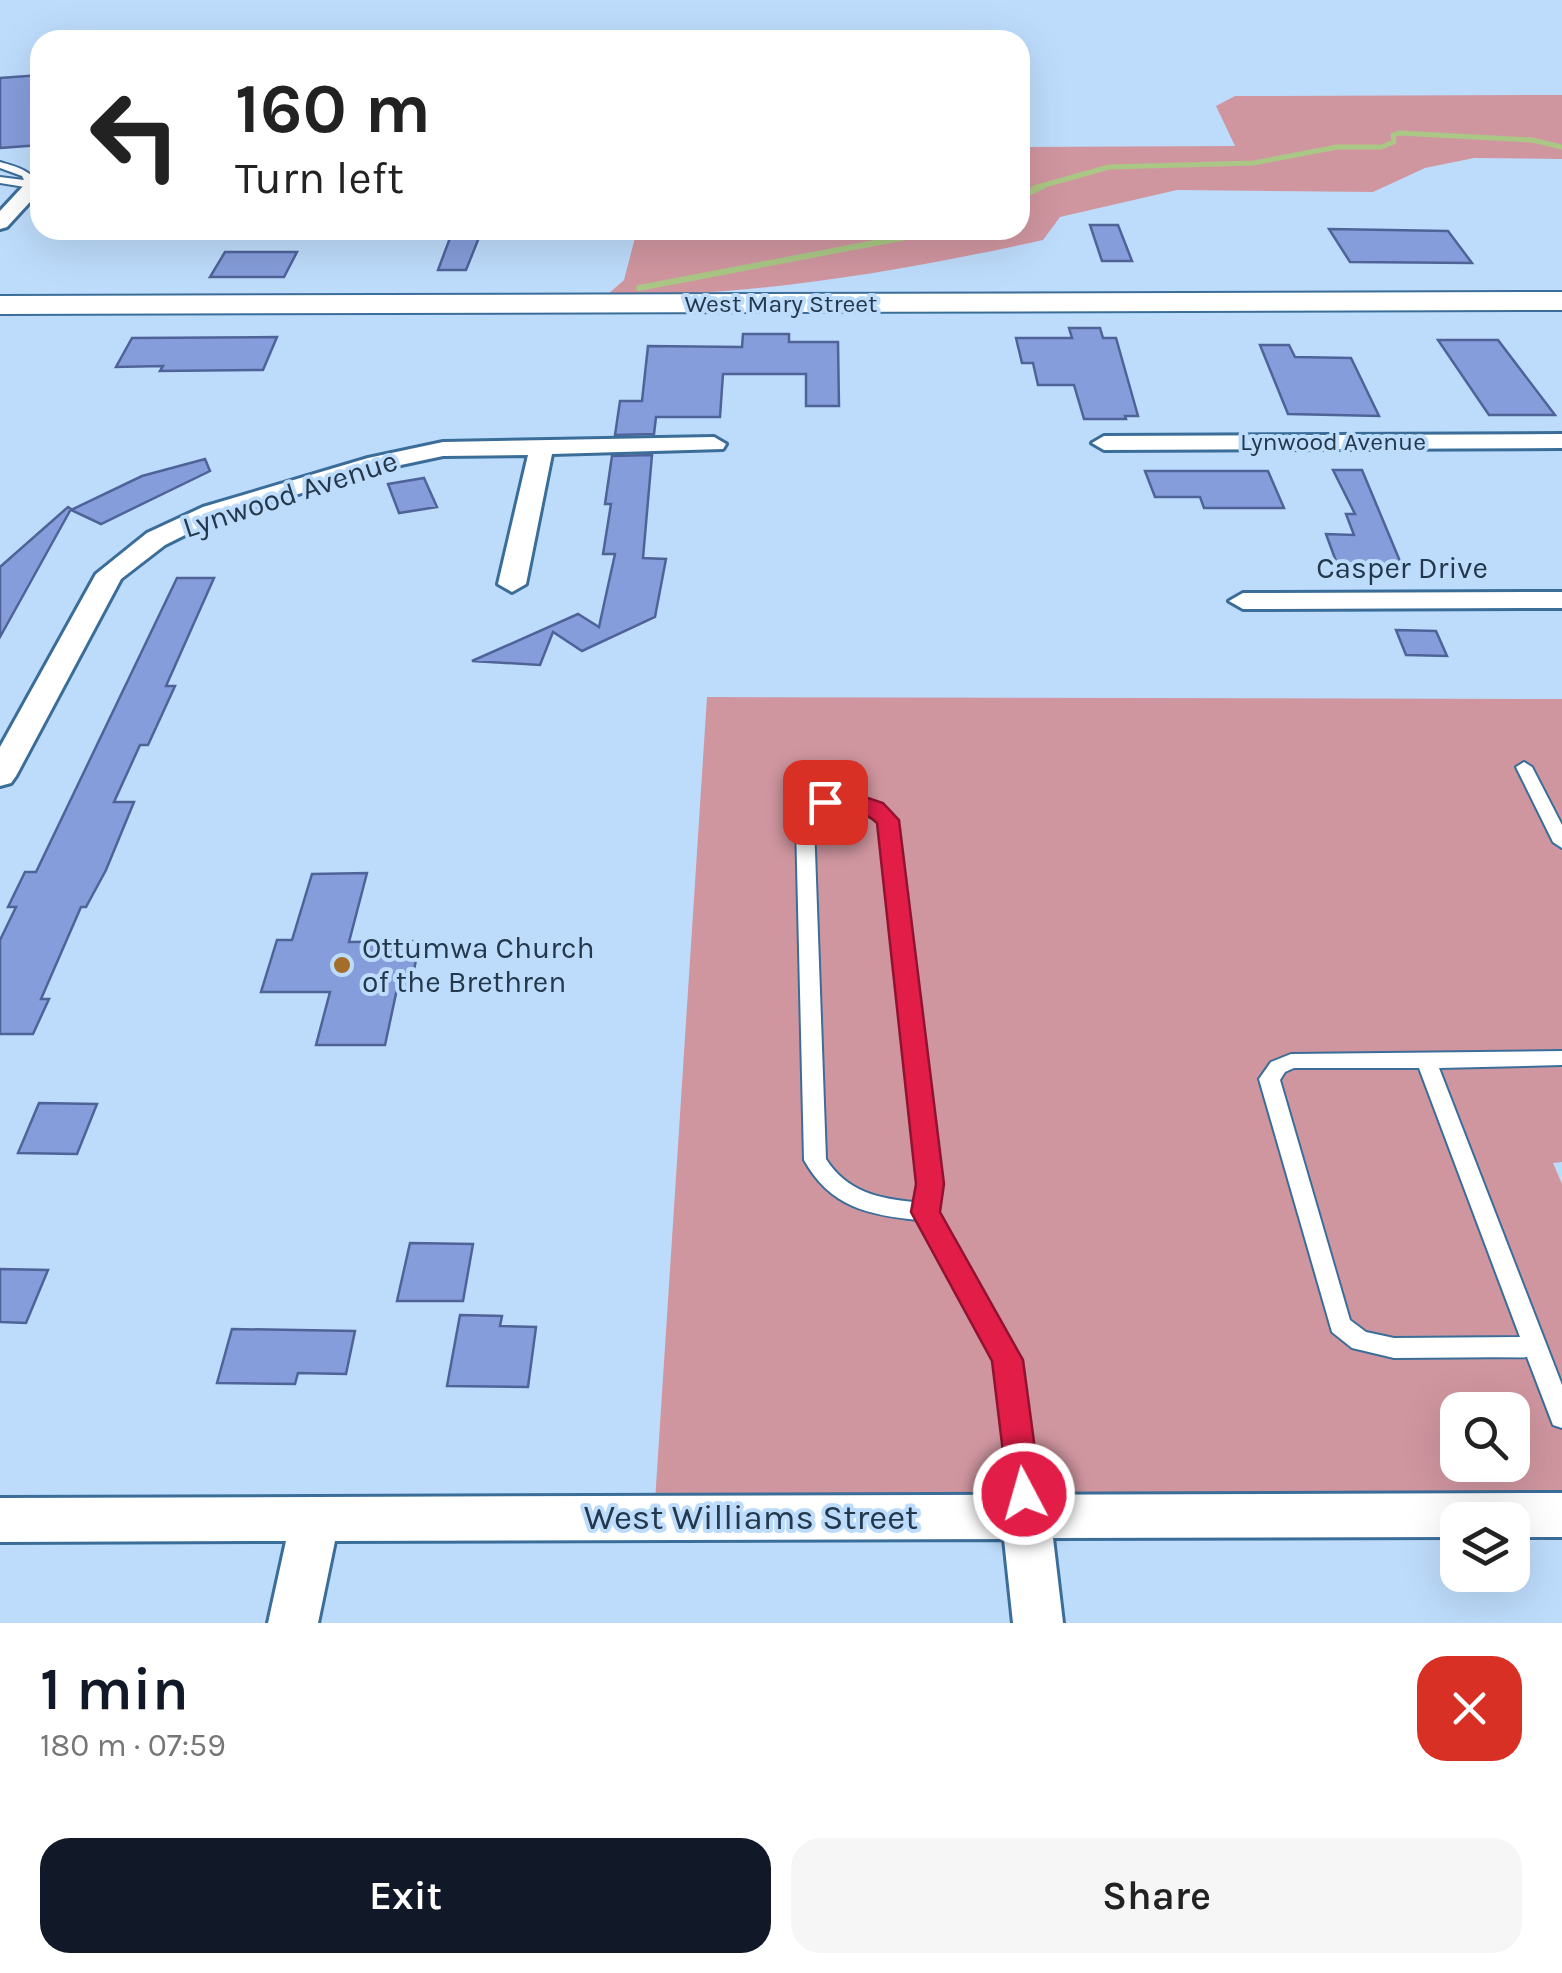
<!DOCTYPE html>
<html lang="en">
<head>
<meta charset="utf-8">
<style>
  :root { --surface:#fff; --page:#f6f6f6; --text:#222; --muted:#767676; --accent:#111827 }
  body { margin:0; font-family:Karla,sans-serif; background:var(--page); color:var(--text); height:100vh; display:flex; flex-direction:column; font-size:38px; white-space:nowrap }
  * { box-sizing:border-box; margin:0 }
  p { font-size:32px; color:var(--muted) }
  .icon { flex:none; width:55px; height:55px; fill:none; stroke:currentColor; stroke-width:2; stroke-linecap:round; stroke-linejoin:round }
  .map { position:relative; height:1623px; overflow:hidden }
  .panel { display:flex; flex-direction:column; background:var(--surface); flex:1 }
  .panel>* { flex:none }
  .hud { position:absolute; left:30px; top:30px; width:1000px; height:210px; border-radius:30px; box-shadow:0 10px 40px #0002; background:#fff; color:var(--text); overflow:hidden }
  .controls { position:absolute; left:1440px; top:1392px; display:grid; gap:20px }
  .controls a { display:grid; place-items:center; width:90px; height:90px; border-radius:20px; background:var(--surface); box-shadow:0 10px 40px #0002; font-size:50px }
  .pin { position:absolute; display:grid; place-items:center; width:85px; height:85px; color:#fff; margin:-42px; border-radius:20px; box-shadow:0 5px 15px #0006 }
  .me { position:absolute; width:110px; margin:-55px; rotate:354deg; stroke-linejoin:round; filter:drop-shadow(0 0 8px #0008) }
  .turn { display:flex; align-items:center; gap:35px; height:210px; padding:0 40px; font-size:45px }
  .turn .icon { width:130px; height:130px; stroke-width:2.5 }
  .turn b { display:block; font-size:70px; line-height:85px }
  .round { display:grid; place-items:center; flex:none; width:105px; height:105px; border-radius:30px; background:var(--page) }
  .head { display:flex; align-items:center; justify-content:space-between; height:170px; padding:0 40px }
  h1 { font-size:60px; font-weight:600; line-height:75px; color:var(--accent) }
  .cta { display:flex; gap:20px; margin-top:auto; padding:20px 40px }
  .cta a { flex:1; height:115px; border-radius:30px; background:var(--accent); color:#fff; font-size:40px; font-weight:600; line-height:115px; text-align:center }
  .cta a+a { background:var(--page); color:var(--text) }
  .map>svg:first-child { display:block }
  .green { fill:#d096a0; fill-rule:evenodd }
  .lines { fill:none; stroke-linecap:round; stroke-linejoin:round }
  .stream-far1 { stroke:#aac785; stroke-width:5 }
  .stream { stroke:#aac785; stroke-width:6 }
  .building { fill:#859dda; stroke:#4f6399; stroke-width:2.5 }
  .service-casing { stroke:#3b6d99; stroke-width:4 }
  .minor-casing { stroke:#3b6d99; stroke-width:6 }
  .secondary-casing { stroke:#3b6d99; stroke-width:4 }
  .service { fill:#fff; fill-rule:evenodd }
  .minor { fill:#fff; fill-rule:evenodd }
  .secondary { fill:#fff; fill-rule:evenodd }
  .route { fill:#e11d48; stroke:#92132f; stroke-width:2.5 }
  .poi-dot { fill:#a46d29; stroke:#bddcfb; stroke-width:4 }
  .labels { text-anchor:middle; stroke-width:8; stroke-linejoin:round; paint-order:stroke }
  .far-street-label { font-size:25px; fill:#23384c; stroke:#bddcfb }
  .street-label { font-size:30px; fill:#23384c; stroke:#bddcfb }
  .poi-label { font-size:30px; fill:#23384c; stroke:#bddcfb; text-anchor:start }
  .near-street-label { font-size:35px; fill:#23384c; stroke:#bddcfb }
</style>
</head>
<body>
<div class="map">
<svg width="1562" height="1623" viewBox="0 0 1562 1623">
  <rect width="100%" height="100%" fill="#bddcfb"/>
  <path class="green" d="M1562,95V159L1474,158L1425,168L1373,192L1177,190L1060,217L1043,240C901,271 753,297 607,295L624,280L637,230H1020V147L1235,146L1216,106L1235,96Z
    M707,697L1562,699V1162L1553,1163L1562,1184V1515L654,1517ZM1458,1410H1512V1465H1458Z"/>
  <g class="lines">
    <path class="stream-far1" d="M1034,188L1109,167L1254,163L1337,147H1381L1394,142L1393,135L1399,133L1532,140L1562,147"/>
    <path class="stream" d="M1020,197L1043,186
      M639,288L943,230"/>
  </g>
  <path class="building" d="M40,75V145L0,148V78Z
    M1090,225H1118L1132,261H1102Z
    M1329,229L1448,231L1472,263L1350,262Z
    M453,230H482L466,270H438Z
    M225,252H297L284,277H210Z
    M1069,328H1100L1103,338H1116L1138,416H1125L1126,419H1084L1074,385H1038L1033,363H1022L1016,338H1072Z
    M743,334H789V342H838L839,406H806V374H723L720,417H656L654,434L615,435L620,401H642L648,346L742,347Z
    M277,337L263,370L160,371L163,366L116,367L132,338Z
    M1438,340H1498L1555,415H1489Z
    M1260,345H1289L1295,357L1351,358L1379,416L1288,414Z
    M652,455L643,558L666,559L655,617L582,651L553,632L540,665L472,661L578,614L599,627L615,554H603L611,504H605L612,456Z
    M205,459L210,471L101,524L71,510L142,476Z
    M1333,470H1362L1402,566L1383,572L1380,565L1337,564L1326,534L1354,535L1346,514H1355Z
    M1145,471H1268L1284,508H1204L1200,497H1155Z
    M424,478L437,507L399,513L388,484Z
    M68,507L71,509L0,637V567Z
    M177,578H214L166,686H175L148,745H140L114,802H134L106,870L86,907H81L41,999H49L33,1034H0V940L16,907H8L25,872H36Z
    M1396,630L1436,631L1447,656L1406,655Z
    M367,873L349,942L420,941L410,989H397L385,1045H316L330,992H261L277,940H292L312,874Z
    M39,1103L97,1104L77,1154L18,1153Z
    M410,1243L473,1244L463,1301H397Z
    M0,1269L48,1270L26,1323L0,1322Z
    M460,1315L502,1316L500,1326L536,1327L528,1387L447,1386Z
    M232,1329L355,1331L346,1374L298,1373L295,1384L217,1383Z"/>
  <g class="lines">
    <g class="service-casing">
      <path id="service" d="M0,162C17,167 36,171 37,189L0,183V177L24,180L22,176L0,168Z
        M1524,762L1532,767L1562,825V848L1553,842L1516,767Z
        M839,796L875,803L897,820L941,1184L936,1212L1019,1360L1039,1515L1035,1523L1026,1527L1017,1523L1013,1515L995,1361L918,1220C868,1215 830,1207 804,1160L796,823L802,807ZM839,806L855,808L879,822L919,1184L916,1202C879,1199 847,1192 826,1159L814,823L816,814Z
        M1562,1051V1065L1439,1068L1562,1385V1428L1553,1425L1527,1357L1394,1358L1352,1348L1332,1332L1259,1079L1271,1062L1291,1054ZM1294,1068H1419L1520,1337L1394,1338L1366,1332L1350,1320L1280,1080L1285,1072Z"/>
    </g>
    <g class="minor-casing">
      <path id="minor" d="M33,181L40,184V191L7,227L0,229V211L26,183Z
        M1562,434V448L1104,450L1092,443L1104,436Z
        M714,437L726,444L723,449L552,454L526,584L512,592L498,584L528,455L443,456L382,469L221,517L165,545L121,579L16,776L11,783L0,786V747L96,574L147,533L203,507L368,458L443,442Z
        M1562,592V608L1243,609L1229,601L1243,593Z
        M1562,1493V1537H1512V1520H1458V1537L1053,1538L1063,1623H1013L1004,1539L335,1541L318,1623H268L286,1541L0,1542V1498Z"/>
    </g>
    <g class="secondary-casing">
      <path id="secondary" d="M1562,292V310L0,314V296Z"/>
    </g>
    <use href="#service" class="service"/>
    <use href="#minor" class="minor"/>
    <use href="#secondary" class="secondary"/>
  </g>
  <path class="route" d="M856,794L883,803L899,820L944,1184L940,1212L1023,1360L1041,1494L1036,1505L1024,1509L1012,1505L1008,1494L992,1361L911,1212L916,1184L877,823C854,801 831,817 813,802L825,795Z"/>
  <circle class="poi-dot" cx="342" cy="965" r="10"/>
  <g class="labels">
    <g class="far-street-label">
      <text x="781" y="312">West Mary Street</text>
      <text x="1333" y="450">Lynwood Avenue</text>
    </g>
    <g class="street-label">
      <text transform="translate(290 494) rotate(-18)" y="10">Lynwood Avenue</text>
      <text x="1402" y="578">Casper Drive</text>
    </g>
    <g class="poi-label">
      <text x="362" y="958">Ottumwa Church<tspan x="362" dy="34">of the Brethren</tspan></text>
    </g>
    <g class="near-street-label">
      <text x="751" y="1529">West Williams Street</text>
    </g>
  </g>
</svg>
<div class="controls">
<a><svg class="icon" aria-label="search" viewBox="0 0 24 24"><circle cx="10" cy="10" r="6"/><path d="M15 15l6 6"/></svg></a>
<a><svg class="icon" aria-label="layers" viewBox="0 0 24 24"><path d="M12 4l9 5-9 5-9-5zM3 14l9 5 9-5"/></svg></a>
</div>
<div class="pin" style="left:825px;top:802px;background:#d93025"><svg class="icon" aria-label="arrive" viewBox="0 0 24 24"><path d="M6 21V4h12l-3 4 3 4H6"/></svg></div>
<svg class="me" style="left:1024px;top:1494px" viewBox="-20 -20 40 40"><circle r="17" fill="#e11d48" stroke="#fff" stroke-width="3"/><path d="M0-11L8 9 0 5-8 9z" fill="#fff"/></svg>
<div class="hud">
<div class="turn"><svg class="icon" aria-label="left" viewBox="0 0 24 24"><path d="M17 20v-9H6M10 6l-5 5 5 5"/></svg><div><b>160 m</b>Turn left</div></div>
</div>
</div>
<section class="panel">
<div class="head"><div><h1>1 min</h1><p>180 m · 07:59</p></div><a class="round" style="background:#d93025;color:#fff"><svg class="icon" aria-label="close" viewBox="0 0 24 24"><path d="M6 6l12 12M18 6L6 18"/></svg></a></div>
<div class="cta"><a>Exit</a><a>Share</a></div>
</section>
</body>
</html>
